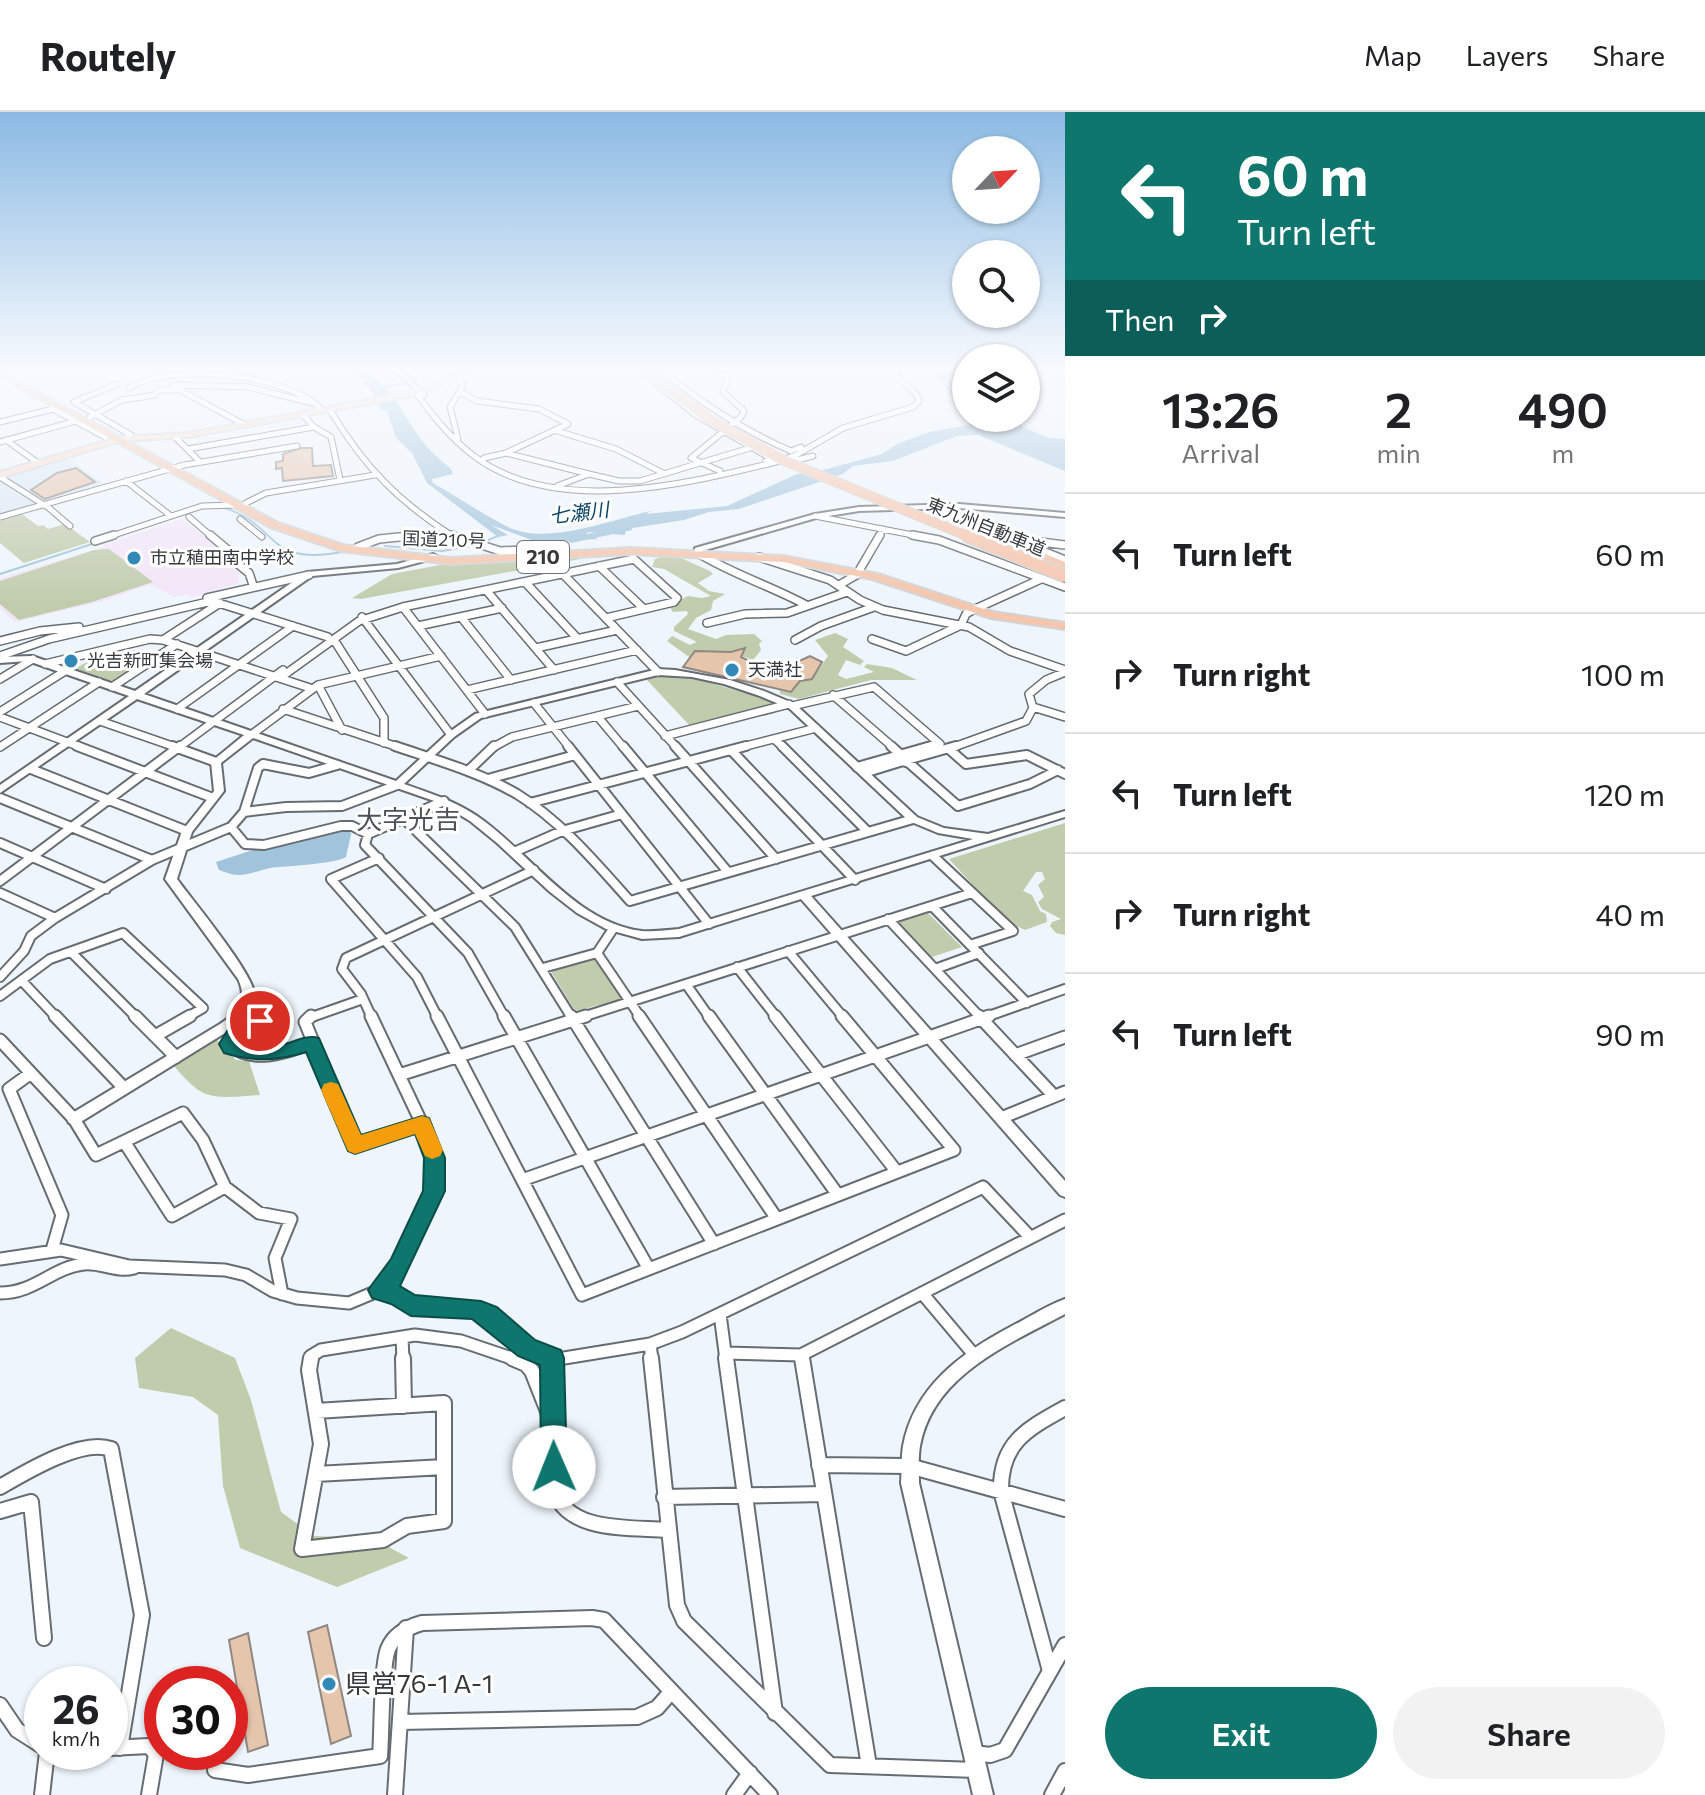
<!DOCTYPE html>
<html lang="en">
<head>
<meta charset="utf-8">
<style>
  :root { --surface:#fff; --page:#f2f2f2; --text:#202124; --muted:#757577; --line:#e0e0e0; --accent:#0f766e }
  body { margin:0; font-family:Commissioner,"Noto Sans JP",sans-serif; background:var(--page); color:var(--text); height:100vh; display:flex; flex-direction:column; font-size:30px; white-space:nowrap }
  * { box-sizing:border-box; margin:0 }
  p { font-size:26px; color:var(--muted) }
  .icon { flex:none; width:44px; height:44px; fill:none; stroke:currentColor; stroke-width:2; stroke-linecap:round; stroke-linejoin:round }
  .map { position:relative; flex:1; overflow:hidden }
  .panel { display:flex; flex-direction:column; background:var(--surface); width:640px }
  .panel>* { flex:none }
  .guide { background:#0f766e; color:#fff; overflow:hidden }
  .needle { width:52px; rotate:65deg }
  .controls { position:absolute; left:952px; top:24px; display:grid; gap:16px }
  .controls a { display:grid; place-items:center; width:88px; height:88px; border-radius:50%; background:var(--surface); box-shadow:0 2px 6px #0004; font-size:40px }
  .speed { position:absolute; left:24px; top:1554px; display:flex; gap:16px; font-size:40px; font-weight:700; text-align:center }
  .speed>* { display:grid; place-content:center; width:104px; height:104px; border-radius:50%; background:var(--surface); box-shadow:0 2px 6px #0004; line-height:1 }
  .speed small { font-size:20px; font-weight:400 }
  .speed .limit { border:12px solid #d22; background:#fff; color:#111 }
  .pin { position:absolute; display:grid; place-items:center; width:68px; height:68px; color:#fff; margin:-34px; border:4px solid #fff; border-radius:50%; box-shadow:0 2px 8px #0007 }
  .me { position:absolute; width:88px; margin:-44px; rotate:359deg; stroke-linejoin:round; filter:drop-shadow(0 0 6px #0008) }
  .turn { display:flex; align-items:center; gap:28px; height:168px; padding:0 40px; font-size:36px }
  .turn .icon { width:104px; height:104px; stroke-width:2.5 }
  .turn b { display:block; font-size:56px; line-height:68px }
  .then { display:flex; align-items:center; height:76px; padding:0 40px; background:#0003; gap:16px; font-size:30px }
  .eta { display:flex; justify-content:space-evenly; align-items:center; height:136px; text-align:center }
  .eta b { font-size:48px; font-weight:600; line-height:56px }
  .button { display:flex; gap:16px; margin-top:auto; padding:16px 40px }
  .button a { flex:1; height:92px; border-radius:48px; background:var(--accent); color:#fff; font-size:32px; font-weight:600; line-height:92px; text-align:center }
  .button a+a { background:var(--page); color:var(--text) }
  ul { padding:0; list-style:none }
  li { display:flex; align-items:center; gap:24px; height:120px; padding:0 40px; border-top:2px solid var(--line) }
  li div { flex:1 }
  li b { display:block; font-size:30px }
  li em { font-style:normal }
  header { display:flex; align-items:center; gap:48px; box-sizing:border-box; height:112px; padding:0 40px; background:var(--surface); border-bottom:2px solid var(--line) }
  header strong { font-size:38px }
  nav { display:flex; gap:44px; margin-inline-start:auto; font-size:28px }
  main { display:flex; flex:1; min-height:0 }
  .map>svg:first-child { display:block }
  .built { fill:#dbe8f4 }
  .education { fill:#f3e5f8 }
  .green { fill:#c1ccad }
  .water { fill:#a1c3db }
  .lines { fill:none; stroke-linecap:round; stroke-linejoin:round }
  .stream { stroke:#a1c3db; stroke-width:2 }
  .river { fill:#a1c3db; fill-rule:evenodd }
  .building { fill:#e6c5ad; stroke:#8f8883; stroke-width:2 }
  .street-far4-casing { stroke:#666c71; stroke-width:7 }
  .street-far3-casing { stroke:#666c71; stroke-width:10 }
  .street-far2-casing { stroke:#666c71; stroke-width:12 }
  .street-far1-casing { stroke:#666c71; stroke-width:15 }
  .street-casing { stroke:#666c71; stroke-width:18 }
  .secondary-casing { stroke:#666c71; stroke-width:4 }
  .primary-casing { stroke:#d3d3d4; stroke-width:4 }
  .highway-casing { stroke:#d3d3d4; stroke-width:4 }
  .street-far4 { stroke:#fff; stroke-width:5 }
  .street-far3 { stroke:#fff; stroke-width:7 }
  .street-far2 { stroke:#fff; stroke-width:8 }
  .street-far1 { stroke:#fff; stroke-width:11 }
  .street { stroke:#fff; stroke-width:14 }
  .secondary { fill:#fff; fill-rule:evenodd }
  .primary { fill:#f9dccd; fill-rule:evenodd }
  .highway { fill:#f5c5ac; fill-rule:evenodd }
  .highway-bridge-far1-casing { stroke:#d3d3d4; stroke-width:11; stroke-linecap:butt }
  .highway-bridge-casing { stroke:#d3d3d4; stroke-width:15; stroke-linecap:butt }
  .highway-bridge-far1 { stroke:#f5c5ac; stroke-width:9 }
  .highway-bridge { stroke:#f5c5ac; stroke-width:12 }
  .route { fill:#0f766e; stroke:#0a4d48; stroke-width:2 }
  .slow { fill:#f59e0b }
  .poi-dot { fill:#3288b7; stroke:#fff; stroke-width:3 }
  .labels { text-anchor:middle; stroke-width:6; stroke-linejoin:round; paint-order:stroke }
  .far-street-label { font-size:18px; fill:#36393b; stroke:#fff }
  .far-poi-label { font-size:18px; fill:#36393b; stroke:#fff; text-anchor:start }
  .far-water-label { font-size:20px; font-style:italic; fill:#0c4768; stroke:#fff }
  .shield { fill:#fff; stroke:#727476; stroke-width:2 }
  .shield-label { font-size:20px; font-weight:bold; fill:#36393b }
  .quarter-label { font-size:26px; fill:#4d5358; stroke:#fff }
  .near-poi-label { font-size:26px; fill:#36393b; stroke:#fff; text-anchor:start }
</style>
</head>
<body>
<header>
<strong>Routely</strong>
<nav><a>Map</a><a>Layers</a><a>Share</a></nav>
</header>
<main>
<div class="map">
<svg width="1065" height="1683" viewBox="0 0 1065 1683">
  <rect width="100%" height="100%" fill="#eef5fc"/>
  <path class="built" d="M65,344L104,372L0,404V364Z"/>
  <path class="education" d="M182,407L221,437L218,446L203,452L208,455L225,451L239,461V471L192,485L187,482L174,485L154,474H145L107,488L15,510L0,496V466L105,435L103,433Z"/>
  <path class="green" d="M19,400L38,414L43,413L48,417L65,412L90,430L24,451L0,431V406Z
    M109,437L153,470L92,490L19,508L0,492V469L94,438Z
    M670,443L685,444L683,447L710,459L713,462L698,471L709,479L725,482L713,489L711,498L696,506L688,517L716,527L726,523L754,522L762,529L759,532L761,538L753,548L731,540L693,542L689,545L667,529L672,524L690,533L697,530L674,519V515L688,502L687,499L673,500L669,494L688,484L702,486L711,484L664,457L652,455L655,447Z
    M586,446L361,487L352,486L392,462L440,453Z
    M835,521L848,527L843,535L864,549L860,553L846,548L838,563L846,567L874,560L864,555L867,552L892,556L917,568H871L799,587L780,582V578L791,580L800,569L812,567L828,544L815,528Z
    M134,538L153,546L116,570L75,557L103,540L121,542Z
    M660,564L697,567L779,591L691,615L646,567Z
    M1065,711V823L1056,821L1050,814L1052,810L1061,807L1042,797L1038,790L1044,785L1038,773L1045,767L1042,760H1036L1023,779L1032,783L1040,799L1046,802L1047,810L1025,818L1006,809L949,747Z
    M921,794L962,835L926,847L886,805Z
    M595,846L621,884L620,888L575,899L552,861L553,857Z
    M210,920L236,948L249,949L260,983C204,987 204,989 167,946Z
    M171,1216L235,1246L251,1288L281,1400L314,1424L372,1426L409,1446L337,1475L240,1436L223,1374L218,1303L193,1285L139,1276L135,1246Z"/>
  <path class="water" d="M966,257V305L933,257Z
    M345,258C387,257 402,304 424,331C432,341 442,349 451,357L453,362L432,367L433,371C458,385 482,402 508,415C547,434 609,408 651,399L646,402L727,394L797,362H808L882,342L897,332L929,320L969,313L967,306H1011L1023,315L1049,326L1065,327V359L978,323L957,324L893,349L853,354L843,362L739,397L709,400L684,408L626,417L625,423L589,420L586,422L598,427L537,430L491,413L508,423L498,425L427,371L412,341L396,326L387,299L381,297L370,276L362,271L370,269Z
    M342,719H350L351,722L346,745C335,752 285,754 270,756C260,758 249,763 238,763C232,763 225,760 219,758L216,750L280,729Z"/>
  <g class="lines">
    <path class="stream" d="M385,275L416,269L401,257
      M225,396C281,415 265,454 342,440
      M483,430L498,424
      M385,434L442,439L476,433
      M0,462L95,431"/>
    <path class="river" d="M628,413L632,414V418L571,431L565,427Z"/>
  </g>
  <path class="building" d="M302,336H312L313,354L331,353L333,364L283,369L282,356L276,357V350L283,349V342Z
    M76,356L95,370L45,387L31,378L57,361Z
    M745,536L741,545L773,561L810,544L822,550L812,567L800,569L791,580L683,555L695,539L731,540Z
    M327,1513L351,1624L331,1632L308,1520Z
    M248,1521L268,1633L248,1640L229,1528Z"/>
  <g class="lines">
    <g class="street-far4-casing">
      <path id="street-far4" d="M395,257L424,283
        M638,257L696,303L772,347L766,349
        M661,257C700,291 743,318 791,339L801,335
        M712,257L728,265L723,280L744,299L741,305L691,346L720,359
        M117,272L74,290L131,323L127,326
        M173,273L248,275L312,291
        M129,276C168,250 285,262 319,295
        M460,280L477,289L539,297L568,312L506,341L484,346
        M416,281C433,304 450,326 474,344C555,405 686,372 776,350L796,343L843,316L913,295L919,289L916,282L889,257
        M330,298C364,355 399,390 454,425
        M304,304L314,315L331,325L340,368
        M90,305L122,288L155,283L158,278H180L245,313
        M0,310L53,297L105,325
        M557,319L616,337L663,361
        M175,325L199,349
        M458,327L450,295L462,275L460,264
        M6,328L38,351
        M0,330L76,309
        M188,337L314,315
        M506,341L589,362L557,374
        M789,350L813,344
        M589,362L619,369H640L750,336
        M0,365L49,396L70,414
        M126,369L171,404
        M246,391L266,381L375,363
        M933,394L1008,425
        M815,404L923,425
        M0,405L184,353L297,334
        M189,405L212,425
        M240,407L262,425
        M108,425L202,394L239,393
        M400,425L446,420
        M878,425L883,417"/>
    </g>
    <g class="street-far3-casing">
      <path id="street-far3" d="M210,423L228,438V444L249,461L253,473
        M451,423L500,439L523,438L530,442
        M912,423L939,428L1065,475
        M1003,423L1065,448
        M1025,428L1065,433
        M95,429L114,423
        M358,435L379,427L419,423
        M698,441C732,462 771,474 806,493
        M759,445L830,468L860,488L883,498L969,515L1010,539L1065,558
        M599,454L644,497
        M860,457L880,423
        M563,462L658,560
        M525,470L577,526
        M839,473L860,461
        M486,478L554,558
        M207,486L309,463
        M403,495L485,602
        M362,505L451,623
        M461,505L511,568
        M707,511L745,502L787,501L847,480
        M418,514L502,496
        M872,527L906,539L961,513L966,502L973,498L1041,467
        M163,528L220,491
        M331,528L336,531L384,606V631
        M795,528L821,514L874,495
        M0,529L40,519L79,515
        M536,536L617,518
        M0,544L49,527L212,489L328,525
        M45,552L150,527L163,528L310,576
        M280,566L359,509L403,495L634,447L677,486L674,490L606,506
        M0,567L33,547
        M617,570L677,636
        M318,573L342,618
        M112,575L177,532
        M467,578L637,538
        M833,583L894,636
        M534,591L570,636
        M792,594L874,575L940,632L924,636
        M1033,595L1065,605
        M177,597L293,514
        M283,597L401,636
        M0,600L65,559
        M0,605L83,636
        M598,605L624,636
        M100,609L178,636
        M251,623L318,573L441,544
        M665,624L789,592
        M774,627L784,636
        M0,635L99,570
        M178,636L283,558
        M492,636L512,625L638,594
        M738,636L816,616
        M951,636L1026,609L1033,596L1029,582L1046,568L1065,560"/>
    </g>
    <g class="street-far2-casing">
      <path id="street-far2" d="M77,634L213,686
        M172,634L216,650
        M395,634C436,648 479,660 517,682C561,709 596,751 630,789L913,707
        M568,634L709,812
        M623,634L728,760
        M675,634L776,747
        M782,634L868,720
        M891,634L901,643
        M949,637L966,652L1027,643L1065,662
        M731,638L855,768
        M903,649L956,634
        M857,655L931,634
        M31,657L187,719
        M468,659L494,634
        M864,661L903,649L909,651L958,694L1030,672L1058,658
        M488,667L575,643
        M0,686L152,748
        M444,689L368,722L365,733L468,841L505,906
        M530,691L746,634
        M244,700L286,695L342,694L397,673
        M405,708L515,815L572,906
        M231,715L245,732L264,733L341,714H352L368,722
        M0,731L106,777
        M514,740L562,719L622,702
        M933,744L1013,819L970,833
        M379,746L331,767L417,865L438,906
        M0,769L180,634
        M0,781L55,806
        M932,794L1027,891
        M888,807L981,906
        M788,839L844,906
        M71,840L137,906
        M597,841L641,906
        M737,855L777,906
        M543,856L597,841L613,817
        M935,857L979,841
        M0,865L24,839L31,824L55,806L152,748L231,715L244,700L258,656L263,652L309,661L337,653
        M22,869L57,906
        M686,872L710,906
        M0,884L50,847L123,821L203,896L186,906
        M244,900L265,893L273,895L264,906
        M309,906L363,887
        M372,906L361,882L342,857L346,846L534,758
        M579,906L972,781
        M983,906L1065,877"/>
    </g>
    <g class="street-far1-casing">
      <path id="street-far1" d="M55,904L124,976
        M135,904L176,945
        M266,904L240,919L229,932C252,953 286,940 312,931
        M311,904L305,910L355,1033L422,1012
        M437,904L582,1183L954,1038L842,904
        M504,904L649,1157
        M571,904L714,1132
        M639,904L777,1107
        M709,904L838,1083
        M775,904L897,1060
        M979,904L1054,984
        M155,924L190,904
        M0,928L74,1007L96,1043L183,1001L203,1028L225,1075L259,1101L291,1107L275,1146L282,1182
        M1015,943L1065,925
        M31,961L9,977L62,1103L52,1138
        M399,963L586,904
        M1001,1006L1065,980
        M125,1031L172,1104L225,1075
        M522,1068L989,904
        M0,1147L61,1138L129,1154L225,1158L246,1163L273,1179L297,1186L349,1191L380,1178L389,1171L400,1153L434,1079L436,1061L431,1031L371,904
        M380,1178L397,1183L411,1193L473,1196L488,1203L526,1236L552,1246
        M0,1181C35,1181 53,1155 84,1152C101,1150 116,1161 134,1156
        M922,1181L975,1244
        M720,1202L726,1248
        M402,1225L403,1248
        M650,1232L652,1248
        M725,1241L801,1243
        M310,1248L311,1244L321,1238L415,1223L461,1229L517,1248
        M552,1248L650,1232L682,1220L983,1075L1030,1125
        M802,1248L801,1243L1065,1108"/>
    </g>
    <g class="street-casing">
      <path id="street" d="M311,1246L309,1258L321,1332L302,1437L383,1428L407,1414L444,1409V1291L316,1299
        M403,1246L404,1294
        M512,1246L526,1252L532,1259L553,1312
        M552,1246L554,1377C566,1421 630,1415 667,1418
        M651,1246L677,1493L684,1509L830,1653L977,1658
        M726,1246L775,1601
        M802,1246L869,1654
        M819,1353L909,1354L1065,1397
        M316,1362L444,1355
        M0,1375C26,1360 82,1326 111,1337L142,1503L120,1636
        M664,1385L824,1382
        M0,1399L31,1390L44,1526
        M1050,1559L1001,1379C1000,1331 1027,1317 1065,1296
        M0,1593L17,1618L42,1634
        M400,1610L637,1605L657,1596L671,1580
        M110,1636L149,1634L156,1642L149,1683
        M974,1641L990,1643L1005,1638L1065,1533
        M215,1658L248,1663L380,1644C382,1619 381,1556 388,1537C394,1522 408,1515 422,1511L592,1506L604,1508L770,1683
        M42,1683L47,1640
        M395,1683L406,1516
        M734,1683L750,1661
        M1052,1683L1065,1659"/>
    </g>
    <g class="secondary-casing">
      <path id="secondary" d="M959,392L1065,401V405L959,396L859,399L816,406L702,439L701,443L694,441L695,436L815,402L859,395Z
        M433,442L437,444L436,446L398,456L312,464L144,582L396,669L448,621L475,602L658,557L675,558L730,568L764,579L795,592L917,705L944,716L988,722L1065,699V705L811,784L1065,1069V1085L1060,1083L801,787L679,825L642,827L606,817L577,801L550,780L497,731L470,709L440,691L253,626L221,651L224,679L192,720L177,767C192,788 256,864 255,885C254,900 241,911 230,918L79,1011L74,1012L69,1011L67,1007L69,1003L220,912C238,900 248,888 238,867L165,767L182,719L214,679L211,650L244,623L137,587L0,681V673L129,584L28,549L0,551V545L32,544L135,579L307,460L397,452ZM658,563L692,565L724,572L757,583L789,596L909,709L938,721L973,727L679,817C667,818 653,820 642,819C575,811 530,740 477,704C455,689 430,681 404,672L454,625L481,606Z
        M1065,1187V1202C1009,1232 933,1263 920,1334C918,1346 919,1359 919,1371L993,1683H973L901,1371C902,1359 901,1346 903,1334C914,1275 961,1241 1010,1215C1028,1206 1046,1194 1065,1187Z"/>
    </g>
    <g class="primary-casing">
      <path id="primary" d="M471,257H482L412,284L189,325L120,329L0,366V360L119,325L189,321L410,280Z"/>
    </g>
    <g class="highway-casing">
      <path id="highway" d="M0,260L278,411L343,433L451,446L631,436L783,444L878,462L993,500L1065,511V517L991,506L872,467L783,450L631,442L451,452L341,439L270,415L0,265Z
        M1001,424L1065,450V457L997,429V425Z"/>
    </g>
    <use href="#street-far4" class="street-far4"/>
    <use href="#street-far3" class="street-far3"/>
    <use href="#street-far2" class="street-far2"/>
    <use href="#street-far1" class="street-far1"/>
    <use href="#street" class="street"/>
    <use href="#secondary" class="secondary"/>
    <use href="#primary" class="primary"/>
    <use href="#highway" class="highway"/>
    <g class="highway-bridge-far1-casing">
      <path id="highway-bridge-far1" d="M644,257L712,309L785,349L970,425"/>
    </g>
    <g class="highway-bridge-casing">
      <path id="highway-bridge" d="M965,423L1065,464"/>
    </g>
    <use href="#highway-bridge-far1" class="highway-bridge-far1"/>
    <use href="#highway-bridge" class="highway-bridge"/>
  </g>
  <linearGradient id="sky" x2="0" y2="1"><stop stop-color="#8bbae3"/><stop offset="0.52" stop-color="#f7fafe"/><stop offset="1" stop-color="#f7fafe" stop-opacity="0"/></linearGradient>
  <rect width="1065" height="493" fill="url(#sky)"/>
  <path class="route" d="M260,902L269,909L266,914L245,921L240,930C254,933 266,934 280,933C293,931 306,922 319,926L361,1023L422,1004L429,1006L445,1046V1079L400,1174L415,1183L481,1189L497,1195L535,1228L561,1238L564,1246L567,1355L563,1364L554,1368L545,1364L541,1355L540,1253L518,1244L472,1207L411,1204L391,1192L372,1186L368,1178L391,1147L423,1079L424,1046L415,1022L355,1042L348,1039L306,940C278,949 253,950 224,941L219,932L232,911Z"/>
  <path class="slow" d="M331,970L338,972L361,1023L422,1004L429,1006L443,1038L440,1044L432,1047L425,1044L415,1022L355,1042L348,1039L321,978L324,972Z"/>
  <g class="poi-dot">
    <circle cx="134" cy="446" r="8"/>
    <circle cx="71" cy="549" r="8"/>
    <circle cx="732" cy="558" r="8"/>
    <circle cx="329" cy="1572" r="8"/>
  </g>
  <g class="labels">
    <g class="far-street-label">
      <text transform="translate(986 415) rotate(22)" y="6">東九州自動車道</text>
      <text transform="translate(444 428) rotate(2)" y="6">国道210号</text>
    </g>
    <g class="far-poi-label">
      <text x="150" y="452">市立稙田南中学校</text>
      <text x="87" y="555">光吉新町集会場</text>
      <text x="748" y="564">天満社</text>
    </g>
    <g class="far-water-label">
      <text transform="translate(579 401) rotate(-7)" y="7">七瀬川</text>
    </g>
    <rect class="shield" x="517" y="429" width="52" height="32" rx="6"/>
    <g class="shield-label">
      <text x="543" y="452">210</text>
    </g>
    <g class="quarter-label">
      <text x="408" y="717">大字光吉</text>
    </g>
    <g class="near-poi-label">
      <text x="345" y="1581">県営76-1 A-1</text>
    </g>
  </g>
</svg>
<div class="controls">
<a><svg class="needle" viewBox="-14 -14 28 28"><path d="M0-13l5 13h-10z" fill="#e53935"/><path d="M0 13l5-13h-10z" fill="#757577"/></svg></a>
<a><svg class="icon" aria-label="search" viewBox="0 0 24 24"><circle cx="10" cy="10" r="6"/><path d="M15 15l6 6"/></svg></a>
<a><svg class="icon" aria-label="layers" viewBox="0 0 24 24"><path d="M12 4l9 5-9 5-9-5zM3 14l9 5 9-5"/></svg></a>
</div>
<div class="speed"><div>26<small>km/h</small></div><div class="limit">30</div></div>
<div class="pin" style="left:260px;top:909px;background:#d93025"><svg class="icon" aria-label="arrive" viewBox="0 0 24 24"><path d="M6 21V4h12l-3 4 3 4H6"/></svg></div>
<svg class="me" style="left:554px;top:1355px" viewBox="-20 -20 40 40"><circle r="19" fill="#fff"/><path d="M0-13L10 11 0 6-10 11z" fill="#0f766e"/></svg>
</div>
<section class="panel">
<div class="guide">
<div class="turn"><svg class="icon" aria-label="left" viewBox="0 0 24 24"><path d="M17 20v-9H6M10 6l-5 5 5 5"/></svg><div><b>60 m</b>Turn left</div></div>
<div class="then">Then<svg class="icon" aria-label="right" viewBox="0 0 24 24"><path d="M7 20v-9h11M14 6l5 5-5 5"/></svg></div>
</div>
<div class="eta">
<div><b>13:26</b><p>Arrival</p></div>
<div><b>2</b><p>min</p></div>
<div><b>490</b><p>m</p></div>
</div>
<ul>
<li><svg class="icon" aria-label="left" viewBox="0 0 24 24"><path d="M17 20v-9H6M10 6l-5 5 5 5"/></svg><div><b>Turn left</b></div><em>60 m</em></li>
<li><svg class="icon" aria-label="right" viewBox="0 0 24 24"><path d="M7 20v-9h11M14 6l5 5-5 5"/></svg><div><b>Turn right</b></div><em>100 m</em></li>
<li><svg class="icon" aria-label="left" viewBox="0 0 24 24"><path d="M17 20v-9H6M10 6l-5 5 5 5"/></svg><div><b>Turn left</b></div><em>120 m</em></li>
<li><svg class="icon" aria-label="right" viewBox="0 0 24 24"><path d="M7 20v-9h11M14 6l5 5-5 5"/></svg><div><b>Turn right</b></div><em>40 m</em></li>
<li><svg class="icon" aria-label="left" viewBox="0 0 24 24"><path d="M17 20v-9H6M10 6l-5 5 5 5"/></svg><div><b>Turn left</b></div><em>90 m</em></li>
</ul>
<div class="button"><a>Exit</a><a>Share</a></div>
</section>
</main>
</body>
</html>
